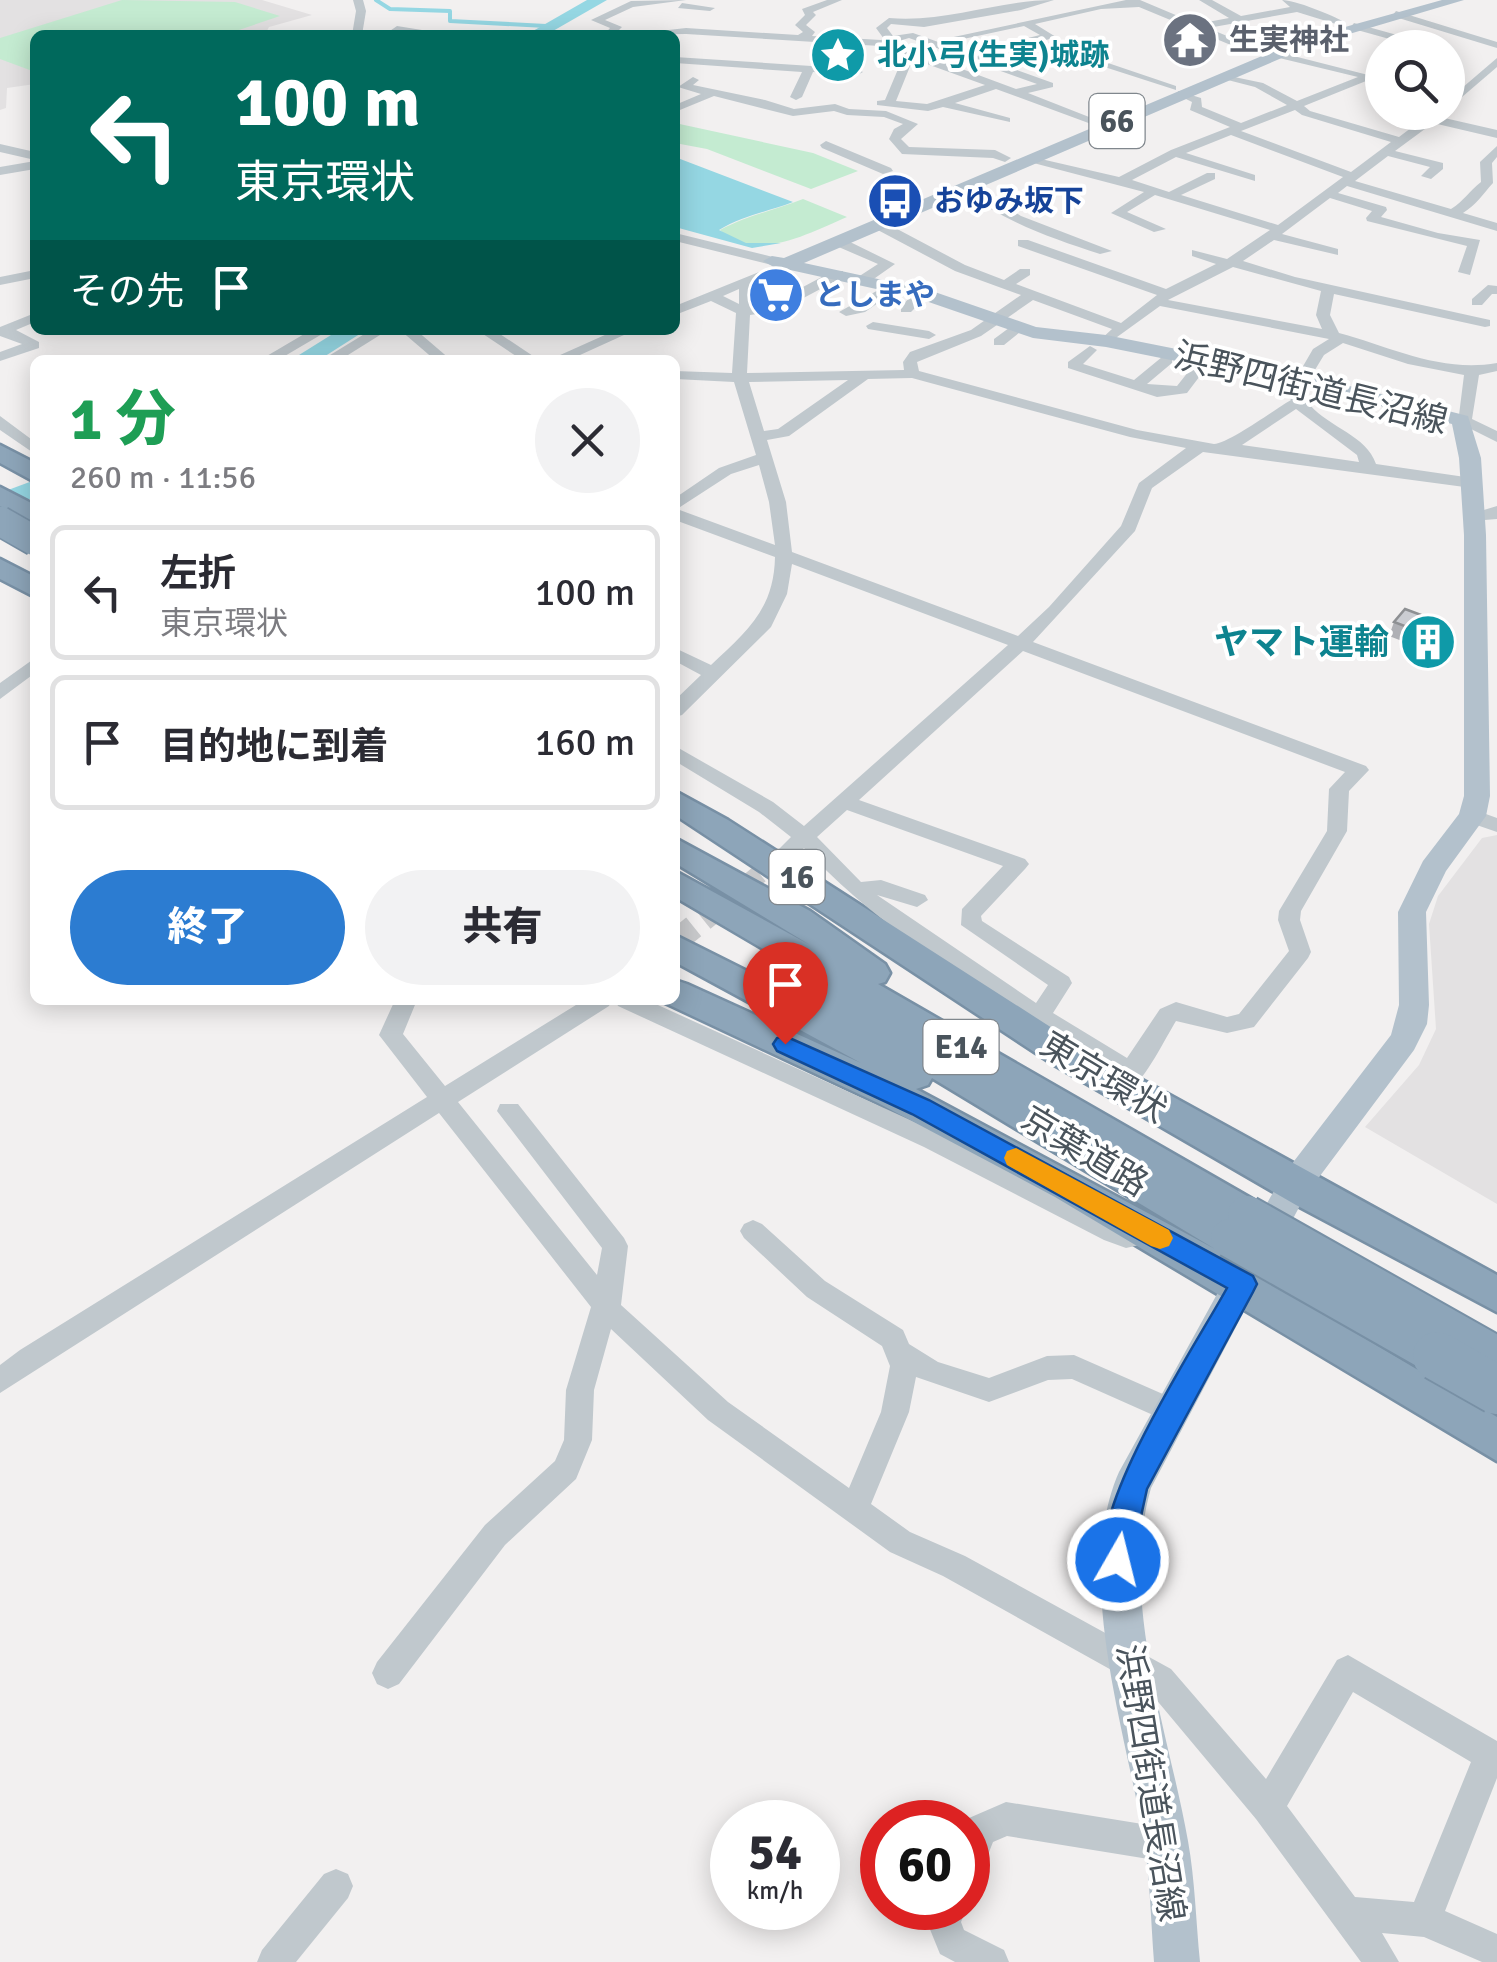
<!DOCTYPE html>
<html lang="ja">
<head>
<meta charset="utf-8">
<style>
  :root { --surface:#fff; --page:#f2f2f3; --text:#2b2b33; --muted:#7c7c81; --line:#e1e1e2; --accent:#2c7cd1 }
  body { margin:0; font-family:Signika,"Noto Sans JP",sans-serif; background:var(--page); color:var(--text); height:100vh; display:flex; flex-direction:column; font-size:38px; white-space:nowrap }
  * { box-sizing:border-box; margin:0 }
  p { font-size:32px; color:var(--muted) }
  .icon { flex:none; width:55px; height:55px; fill:none; stroke:currentColor; stroke-width:2; stroke-linecap:round; stroke-linejoin:round }
  .map { position:relative; flex:1; overflow:hidden }
  .panel { position:absolute; left:30px; top:355px; width:650px; height:650px; display:flex; flex-direction:column; background:var(--surface); border-radius:15px; box-shadow:0 5px 25px #0003 }
  .panel>* { flex:none }
  .banner { position:absolute; left:30px; top:30px; width:650px; height:305px; border-radius:15px; box-shadow:0 5px 25px #0003; background:#00695c; color:#fff; overflow:hidden }
  .fabs { position:absolute; left:1365px; top:30px; display:grid; gap:20px }
  .fabs a { display:grid; place-items:center; width:100px; height:100px; border-radius:50%; background:var(--surface); box-shadow:0 5px 25px #0003; font-size:50px }
  .speed { position:absolute; left:710px; top:1800px; display:flex; gap:20px; font-size:50px; font-weight:700; text-align:center }
  .speed>* { display:grid; place-content:center; width:130px; height:130px; border-radius:50%; background:var(--surface); box-shadow:0 5px 25px #0003; line-height:1 }
  .speed small { font-size:25px; font-weight:400 }
  .speed .limit { border:15px solid #d22; background:#fff; color:#111 }
  .pin { position:absolute; display:grid; place-items:center; width:85px; height:85px; color:#fff; margin:-102px -42px; border-radius:50% 50% 50% 0; rotate:-45deg; box-shadow:0 0 10px #0007 }
  .pin .icon { rotate:45deg }
  .me { position:absolute; width:110px; margin:-55px; rotate:8deg; stroke-linejoin:round; filter:drop-shadow(0 0 8px #0008) }
  .turn { display:flex; align-items:center; gap:35px; height:210px; padding:0 40px; font-size:45px }
  .turn .icon { width:130px; height:130px; stroke-width:2.5 }
  .turn b { display:block; font-size:70px; line-height:85px }
  .then { display:flex; align-items:center; height:95px; padding:0 40px; background:#0003; gap:20px; font-size:38px }
  .round { display:grid; place-items:center; flex:none; width:105px; height:105px; border-radius:52px; background:var(--page) }
  .overview { display:flex; align-items:center; justify-content:space-between; height:170px; padding:0 40px }
  h1 { font-size:60px; font-weight:800; line-height:75px; color:#1e9e55 }
  .action { display:flex; gap:20px; margin-top:auto; padding:20px 40px }
  .action a { flex:1; height:115px; border-radius:60px; background:var(--accent); color:#fff; font-size:40px; font-weight:800; line-height:115px; text-align:center }
  .action a+a { background:var(--page); color:var(--text) }
  ul { padding:0; list-style:none }
  li { display:flex; align-items:center; gap:30px; height:135px; margin:0 20px 15px; padding:0 20px; border:5px solid var(--line); border-radius:15px }
  li div { flex:1 }
  li b { display:block; font-size:38px }
  li em { font-style:normal }
  .map>svg:first-child { display:block }
  .education { fill:#e3e1e2 }
  .green { fill:#c4ebd1 }
  .water { fill:#95d7e3 }
  .lines { fill:none; stroke-linecap:round; stroke-linejoin:round }
  .stream { stroke:#95d7e3; stroke-width:4 }
  .river { fill:#95d7e3; fill-rule:evenodd }
  .minor-tunnel-far1 { stroke:#c8c9cb; stroke-width:19; stroke-dasharray:19 10; stroke-linecap:butt }
  .minor-tunnel { stroke:#c8c9cb; stroke-width:24; stroke-dasharray:24 12; stroke-linecap:butt }
  .highway-casing { stroke:#7890a5; stroke-width:5 }
  .minor { fill:#c0c8cd; fill-rule:evenodd }
  .major { fill:#b3c1cc; fill-rule:evenodd }
  .highway { fill:#8da5b9; fill-rule:evenodd }
  .highway-bridge-far2-casing { stroke:#7890a5; stroke-width:32; stroke-linecap:butt }
  .highway-bridge-far1-casing { stroke:#7890a5; stroke-width:42; stroke-linecap:butt }
  .highway-bridge-casing { stroke:#7890a5; stroke-width:52; stroke-linecap:butt }
  .highway-bridge-far2 { stroke:#8da5b9; stroke-width:29 }
  .highway-bridge-far1 { stroke:#8da5b9; stroke-width:38 }
  .highway-bridge { stroke:#8da5b9; stroke-width:48 }
  .wall { fill:#afb0b5 }
  .shaded-wall { fill:#8e9093 }
  .building { fill:#cbcdd2; stroke:#8e9093; stroke-width:2.5 }
  .route { fill:#1a73e8; stroke:#114b97; stroke-width:2.5 }
  .slow { fill:#f59e0b }
  .labels { text-anchor:middle; stroke-width:8; stroke-linejoin:round; paint-order:stroke }
  .far-worship-label { font-size:30px; font-weight:bold; fill:#5b616d; stroke:#fff; text-anchor:start }
  .far-culture-label { font-size:30px; font-weight:bold; fill:#0d838f; stroke:#fff; text-anchor:start }
  .far-transit-label { font-size:30px; font-weight:bold; fill:#164399; stroke:#fff; text-anchor:start }
  .far-shop-label { font-size:30px; font-weight:bold; fill:#366cbe; stroke:#fff; text-anchor:start }
  .shield { fill:#fff; stroke:#80878d; stroke-width:2.5 }
  .shield-label { font-size:32px; font-weight:bold; fill:#4a545c }
  .street-label { font-size:35px; fill:#4a545c; stroke:#fff }
  .culture-label { font-size:35px; font-weight:bold; fill:#0d838f; stroke:#fff; text-anchor:end }
</style>
</head>
<body>
<div class="map">
<svg width="1497" height="1962" viewBox="0 0 1497 1962">
  <rect width="100%" height="100%" fill="#f2f0f0"/>
  <path class="education" d="M0,0H262L312,15L269,27L265,35H35V84L7,88L6,108L0,110Z
    M1497,835V1204L1365,1127L1419,1065L1436,1029L1429,924L1438,896L1482,838Z"/>
  <path class="green" d="M122,0L235,2L280,16L236,31L242,35H35V72L0,59V38Z
    M675,123L813,153L858,171L811,189L707,149L675,143Z
    M803,199L847,217C809,233 757,263 720,230C748,215 773,211 803,199Z"/>
  <path class="water" d="M675,157L793,202C767,212 744,215 719,230L746,243H781L752,248L675,227Z"/>
  <g class="lines">
    <path class="stream" d="M376,0L390,9L450,11V21L546,26"/>
    <path class="river" d="M587,0H607L546,35H526Z
      M339,330H366L319,360H291Z
      M35,480V497L0,510V493Z"/>
    <path class="minor-tunnel-far1" d="M745,886L785,853"/>
    <path class="minor-tunnel" d="M675,942L748,883"/>
    <g class="highway-casing">
      <path id="highway" d="M0,445L35,463V482L0,463Z
        M0,487L35,505V524L0,506Z
        M0,559L35,577V597L0,579Z
        M675,791L728,820L1077,1044L1497,1275V1312L1296,1205L1051,1063L675,815Z
        M675,838L810,911L885,964L890,973L885,982L878,984L1261,1204L1267,1215L1261,1226L1246,1231L1250,1238L1244,1250L1230,1254L1216,1250L1497,1417V1461L1055,1197L878,1103L663,1002L675,1000V980L687,984L861,1063L675,962V935L789,992L759,974L754,965L759,956L770,953L675,897V871L810,945L675,863ZM932,1078L1215,1249L916,1089L928,1085Z"/>
    </g>
    <path class="minor" d="M353,0H363L366,11L362,35H352L356,11Z
      M686,0L633,7L605,20L622,27L614,35H604L610,28L591,20L631,1Z
      M827,0H842L813,12L816,15L806,25L815,32L812,36L881,40L884,39L876,28L889,18C946,23 998,0 1054,0L1021,10L924,27L891,24L887,28L893,36L913,33L1053,83V87L1028,93L1112,126L1102,128L996,89L955,103L1010,118V122L943,107L928,111L877,105V101L885,100L904,55L880,46L686,34L625,35L686,28L798,35L803,32L795,25L805,15L802,9ZM909,38L1037,84L1016,89L892,43ZM913,59L985,85L927,104L896,101Z
      M1126,0H1140L1197,24L1229,18L1199,0H1212L1241,16L1290,7L1282,0C1295,0 1332,15 1344,22L1339,25L1297,12L1208,28L1246,44L1376,77L1304,106L1310,111L1399,137L1432,112H1445L1440,117L1497,130V138L1433,123L1395,151L1443,163V169L1431,179L1421,176L1430,167L1388,156L1355,181L1451,209C1464,201 1469,191 1481,182L1480,162L1497,146V157L1492,163L1493,183C1483,194 1476,205 1463,213L1497,223V231L1347,186L1338,193L1386,207L1387,210L1381,217L1438,233L1480,240L1470,275L1458,272L1467,246L1367,221L1366,218L1372,211L1330,198L1282,234L1338,249V255L1274,240L1243,261L1295,277L1490,320V326L1485,327L1334,294L1330,315L1339,333C1391,347 1441,373 1497,363V371L1479,375L1472,419L1497,431V442L1453,420L1459,415L1464,375L1408,364L1343,343L1324,355L1307,383L1302,384L1295,380L1313,349L1329,339L1160,306L1106,345L1099,341L1112,329L1033,300L981,336L917,362L919,371L1137,430L1214,444C1229,443 1274,410 1291,400L1270,375L1277,371C1293,378 1299,393 1310,405C1330,428 1366,435 1376,464L1472,478L1480,483L1472,488L1203,452L1152,488L1135,531L1033,642L1366,766L1369,770L1349,791L1347,831L1301,911L1300,920L1311,952L1308,958L1254,1027L1227,1033L1176,1021C1166,1037 1145,1080 1130,1089C1124,1093 1121,1090 1115,1088L1111,1082L1116,1074C1007,1006 893,942 804,848L792,858H778L775,853L791,837L759,812L675,761V746L773,802L804,826L1008,645L792,564L787,594L771,627L682,715L675,717V700L701,675L675,661V648L711,665C746,632 774,610 775,557L675,520V498L719,468L756,455L734,382L675,379V371L732,373L736,313L711,301L675,315V306L786,261L791,262V268L752,284V306L771,304L833,271H843V277L779,311L750,315L747,373L904,370L903,362L910,352L971,330L1021,295L955,271L874,228V222H884L965,265L1004,280L1020,269H1030V275L1016,284L1121,323L1157,295L1018,246V240H1028L1166,289L1216,264L1192,256V250L1227,259L1267,232L1270,230L1155,195L1127,212L1166,229L1154,232L1111,213L1144,192L1022,160L1028,156L1119,177L1171,150L1230,127L1190,110L1192,102L1178,95V91L1201,98L1202,107L1241,123L1287,105L1255,87L1220,78V74L1263,83L1297,101L1358,77L1238,48L1139,7L1101,9L1035,24L1056,37L1043,41L1176,86V90L1030,43L984,53L979,50L1040,35L1024,26L954,41L949,38ZM1295,110L1302,115L1391,142L1351,172L1241,131ZM1231,135L1343,177L1278,225L1181,195L1215,179V173H1207L1169,192L1132,180L1176,157L1255,181V175L1186,153ZM1233,267L1321,291L1316,315L1322,329L1168,300ZM739,289V304L723,296ZM912,378L1130,437L1186,448L1139,483L1121,526L1049,607L1018,636L792,552L786,502L767,440L789,436L868,379ZM848,380L778,429L764,431L749,382ZM1296,409L1357,455L1359,462L1242,445ZM759,465L769,502L775,545L677,509L731,474ZM1023,651L1345,772L1329,789L1327,831L1279,911L1278,920L1289,951L1239,1014L1227,1017L1176,1002L1160,1009L1127,1058L1053,1013L1072,983L1069,977L982,921L981,916L1025,869L1029,864L1025,859L859,800ZM847,810L1003,866L962,909L961,925L1048,985L1036,1003L877,895L917,907L928,900L925,895L881,880L861,882L817,837Z
      M682,3L715,8L710,11L678,8Z
      M1396,11L1497,42V48L1392,16Z
      M1354,23L1397,35L1398,37L1393,40L1350,28Z
      M397,26L422,30L420,35H384Z
      M575,31L592,35H570Z
      M675,57L857,69L863,72L857,75L813,72L802,97L796,100L790,97L802,72L675,63Z
      M1497,58V67L1448,109V100Z
      M693,77L699,80L693,85L765,100L794,109L835,104L849,109L886,111L918,124L901,139L909,147L995,150L1011,158L1005,162L993,158L902,154L889,139L894,129L903,124L884,117L847,115L834,111L793,116L714,96L675,112V105L701,94L678,87Z
      M826,141L891,168L893,171L883,174L822,148L820,145Z
      M0,144L35,152V160L0,152Z
      M35,161V169L0,175V167Z
      M964,185H972L1021,216L1112,251L1100,254C1051,238 1005,222 964,191Z
      M675,233L777,258L779,261L772,265L675,241Z
      M834,239H844L895,264L868,283H858V277L878,264L834,245Z
      M35,270V278L0,285V277Z
      M889,284L901,287L865,312L846,316L839,312Z
      M1488,285L1497,286V294H1492L1482,305H1472V299Z
      M917,291L929,294L911,312H901V306Z
      M35,313V322L16,330L39,342V348L0,361V352L22,344L0,336V327Z
      M873,322L929,331L936,335L929,339L868,329L866,326Z
      M1013,325L1025,328L1004,345H994V339Z
      M311,330H329L278,360H260Z
      M371,330H388L340,360H322Z
      M400,330H416L451,360H435Z
      M477,330H494L539,360H522Z
      M616,330H635L569,360H549Z
      M1090,346L1097,350L1083,364L1134,380L1162,357H1172V363L1147,384L1177,386L1200,357L1212,360L1187,393L1157,397L1068,368V362Z
      M0,416L35,442V454L0,430Z
      M1497,506V519L1472,521L1464,516Z
      M35,658V673L0,699V683Z
      M1472,809L1497,818V832L1465,821L1462,816L1465,811Z
      M395,1000H417L403,1034L445,1086L584,1000H612L609,1006L458,1102L597,1275L602,1248L497,1111L500,1104H518L624,1238L628,1246L621,1305L728,1402L849,1488L881,1412L890,1366L882,1346L807,1297L744,1238L740,1231L744,1224L753,1220L762,1224L825,1281L903,1330L909,1344L938,1362L989,1378L1047,1356L1074,1355L1181,1402L1185,1411L1181,1420L1171,1423L1072,1379L1048,1380L989,1402L916,1377L909,1412L871,1504L910,1532L965,1556L1171,1669L1266,1779L1337,1660L1348,1655L1497,1741V1778L1445,1911L1497,1934V1962H1482L1424,1937L1382,1933L1399,1962H1361L1256,1819L1149,1691L943,1576L890,1552L708,1420L611,1329L594,1390L592,1440L576,1479L505,1545L399,1684L388,1689L377,1684L372,1673L377,1662L485,1525L555,1461L564,1440L566,1390L591,1307L439,1113L0,1393V1365L20,1350L427,1097L379,1035ZM1353,1692L1471,1762L1414,1902L1355,1897L1287,1806Z
      M615,1000H647L941,1134L1121,1225L1153,1228L1157,1235L1153,1242L1126,1248L1104,1240L924,1147L618,1006Z
      M1006,1802L1167,1828L1179,1833L1184,1845L1179,1857L1167,1862L1007,1836L993,1842L980,1875L968,1880L969,1818Z
      M336,1869L348,1874L353,1886L348,1898L296,1962H257L262,1950L324,1874Z
      M933,1908H967L961,1922L964,1930L1004,1950L1009,1962H955L940,1954L927,1922Z"/>
    <path class="major" d="M1442,0H1464L1312,45L804,263L929,290L1036,327L1106,335L1302,374L1468,416L1481,458L1486,535L1490,796L1486,816L1446,871L1426,912L1429,1005L1427,1024L1414,1050L1305,1196L1151,1488C1119,1599 1168,1729 1188,1841C1195,1880 1196,1922 1200,1962H1154C1151,1922 1150,1880 1144,1840C1126,1731 1073,1576 1119,1472L1281,1178L1391,1035L1399,1005L1398,912L1423,861L1459,814L1464,796V535L1459,458L1452,424L1301,386L1106,347L1033,338L917,298L772,266L763,261L772,256L784,258L1302,39Z"/>
    <use href="#highway" class="highway"/>
    <g class="highway-bridge-far2-casing">
      <path id="highway-bridge-far2" d="M0,521L35,541"/>
    </g>
    <g class="highway-bridge-far1-casing">
      <path id="highway-bridge-far1" d="M1247,1215L1497,1356
        M1230,1238L1441,1358"/>
    </g>
    <g class="highway-bridge-casing">
      <path id="highway-bridge" d="M1437,1356L1497,1390"/>
    </g>
    <use href="#highway-bridge-far2" class="highway-bridge-far2"/>
    <use href="#highway-bridge-far1" class="highway-bridge-far1"/>
    <use href="#highway-bridge" class="highway-bridge"/>
  </g>
  <path class="wall" d="M1394,622L1443,639L1431,652L1389,636Z"/>
  <path class="shaded-wall" d="M1448,625L1443,639L1431,652L1436,638Z"/>
  <path class="building" d="M1405,609L1448,625L1436,638L1394,622Z"/>
  <path class="route" d="M785,1036L929,1100L1253,1276L1257,1284L1253,1292L1147,1489L1129,1571L1118,1575L1107,1571C1083,1515 1197,1343 1227,1288L912,1114L777,1051L773,1044L777,1038Z"/>
  <path class="slow" d="M1016,1148L1169,1230L1173,1238L1169,1246L1160,1249L1151,1246L1007,1165L1004,1158L1007,1151Z"/>
  <defs>
    <g id="temple-disc" transform="scale(2.875)"><circle r="9.5" fill="#6b7280" stroke="#fff"/><path d="M0-6L5-2H3V0L6.5 2.5H4V6H1.5V3h-3V6H-4V2.5H-6.5L-3 0V-2H-5Z" fill="#fff"/></g>
    <g id="sight-disc" transform="scale(2.875)"><circle r="9.5" fill="#0f9aa8" stroke="#fff"/><path d="M0-6L1.8-2.2L6-1.7L2.9 1.2L3.7 5.4L0 3.3L-3.7 5.4L-2.9 1.2L-6-1.7L-1.8-2.2Z" fill="#fff"/></g>
    <g id="bus-disc" transform="scale(2.875)"><circle r="9.5" fill="#1a4fb4" stroke="#fff"/><path d="M-5-6H5V4H4V6H2V4H-2V6H-4V4H-5ZM-3.5-4V0h7V-4ZM-3.5 1.2v1.5H-2V1.2ZM2 1.2v1.5H3.5V1.2Z" fill="#fff"/></g>
    <g id="supermarket-disc" transform="scale(2.875)"><circle r="9.5" fill="#3f7fe0" stroke="#fff"/><path d="M-6-5.5h2.5l.6 2H6L4.5 2H-2.5L-4.4-4H-6ZM-1.5 3.2a1.3 1.3 0 1 0 .1 0ZM3 3.2a1.3 1.3 0 1 0 .1 0Z" fill="#fff"/></g>
    <g id="building-disc" transform="scale(2.875)"><circle r="9.5" fill="#0f9aa8" stroke="#fff"/><path d="M-4-6H4V6H1V3H-1V6H-4ZM-2.5-4.3h1.7v1.8h-1.7ZM.8-4.3h1.7v1.8H.8ZM-2.5-1h1.7V.8h-1.7ZM.8-1h1.7V.8H.8Z" fill="#fff"/></g>
  </defs>
  <g fill-rule="evenodd">
    <use href="#temple-disc" x="1190" y="40"/>
    <use href="#sight-disc" x="838" y="55"/>
    <use href="#bus-disc" x="895" y="201"/>
    <use href="#supermarket-disc" x="776" y="295"/>
    <use href="#building-disc" x="1428" y="642"/>
  </g>
  <g class="labels">
    <g class="far-worship-label">
      <text x="1229" y="50">生実神社</text>
    </g>
    <g class="far-culture-label">
      <text x="877" y="65">北小弓(生実)城跡</text>
    </g>
    <g class="far-transit-label">
      <text x="934" y="211">おゆみ坂下</text>
    </g>
    <g class="far-shop-label">
      <text x="815" y="305">としまや</text>
    </g>
    <g class="shield">
      <rect x="1089.5" y="94" width="55" height="54" rx="8"/>
      <rect x="769.5" y="850" width="55" height="54" rx="8"/>
      <rect x="923.5" y="1020" width="75" height="54" rx="8"/>
    </g>
    <g class="shield-label">
      <text x="1117" y="132">66</text>
      <text x="797" y="888">16</text>
      <text x="961" y="1058">E14</text>
    </g>
    <g class="street-label">
      <text transform="translate(1311 388) rotate(14)" y="12">浜野四街道長沼線</text>
      <text transform="translate(1104 1077) rotate(31)" y="12">東京環状</text>
      <text transform="translate(1085 1151) rotate(31)" y="12">京葉道路</text>
      <text transform="translate(1151 1783) rotate(81)" y="12">浜野四街道長沼線</text>
    </g>
    <g class="culture-label">
      <text x="1389" y="654">ヤマト運輸</text>
    </g>
  </g>
</svg>
<div class="fabs">
<a><svg class="icon" aria-label="search" viewBox="0 0 24 24"><circle cx="10" cy="10" r="6"/><path d="M15 15l6 6"/></svg></a>
</div>
<div class="speed"><div>54<small>km/h</small></div><div class="limit">60</div></div>
<div class="pin" style="left:785px;top:1044px;background:#d93025"><svg class="icon" aria-label="arrive" viewBox="0 0 24 24"><path d="M6 21V4h12l-3 4 3 4H6"/></svg></div>
<svg class="me" style="left:1118px;top:1560px" viewBox="-20 -20 40 40"><circle r="17" fill="#1a73e8" stroke="#fff" stroke-width="3"/><path d="M0-11L8 9 0 5-8 9z" fill="#fff"/></svg>
<div class="banner">
<div class="turn"><svg class="icon" aria-label="left" viewBox="0 0 24 24"><path d="M17 20v-9H6M10 6l-5 5 5 5"/></svg><div><b>100 m</b>東京環状</div></div>
<div class="then">その先<svg class="icon" aria-label="arrive" viewBox="0 0 24 24"><path d="M6 21V4h12l-3 4 3 4H6"/></svg></div>
</div>
<section class="panel">
<div class="overview"><div><h1>1 分</h1><p>260 m · 11:56</p></div><a class="round"><svg class="icon" aria-label="close" viewBox="0 0 24 24"><path d="M6 6l12 12M18 6L6 18"/></svg></a></div>
<ul>
<li><svg class="icon" aria-label="left" viewBox="0 0 24 24"><path d="M17 20v-9H6M10 6l-5 5 5 5"/></svg><div><b>左折</b><p>東京環状</p></div><em>100 m</em></li>
<li><svg class="icon" aria-label="arrive" viewBox="0 0 24 24"><path d="M6 21V4h12l-3 4 3 4H6"/></svg><div><b>目的地に到着</b></div><em>160 m</em></li>
</ul>
<div class="action"><a>終了</a><a>共有</a></div>
</section>
</div>
</body>
</html>
